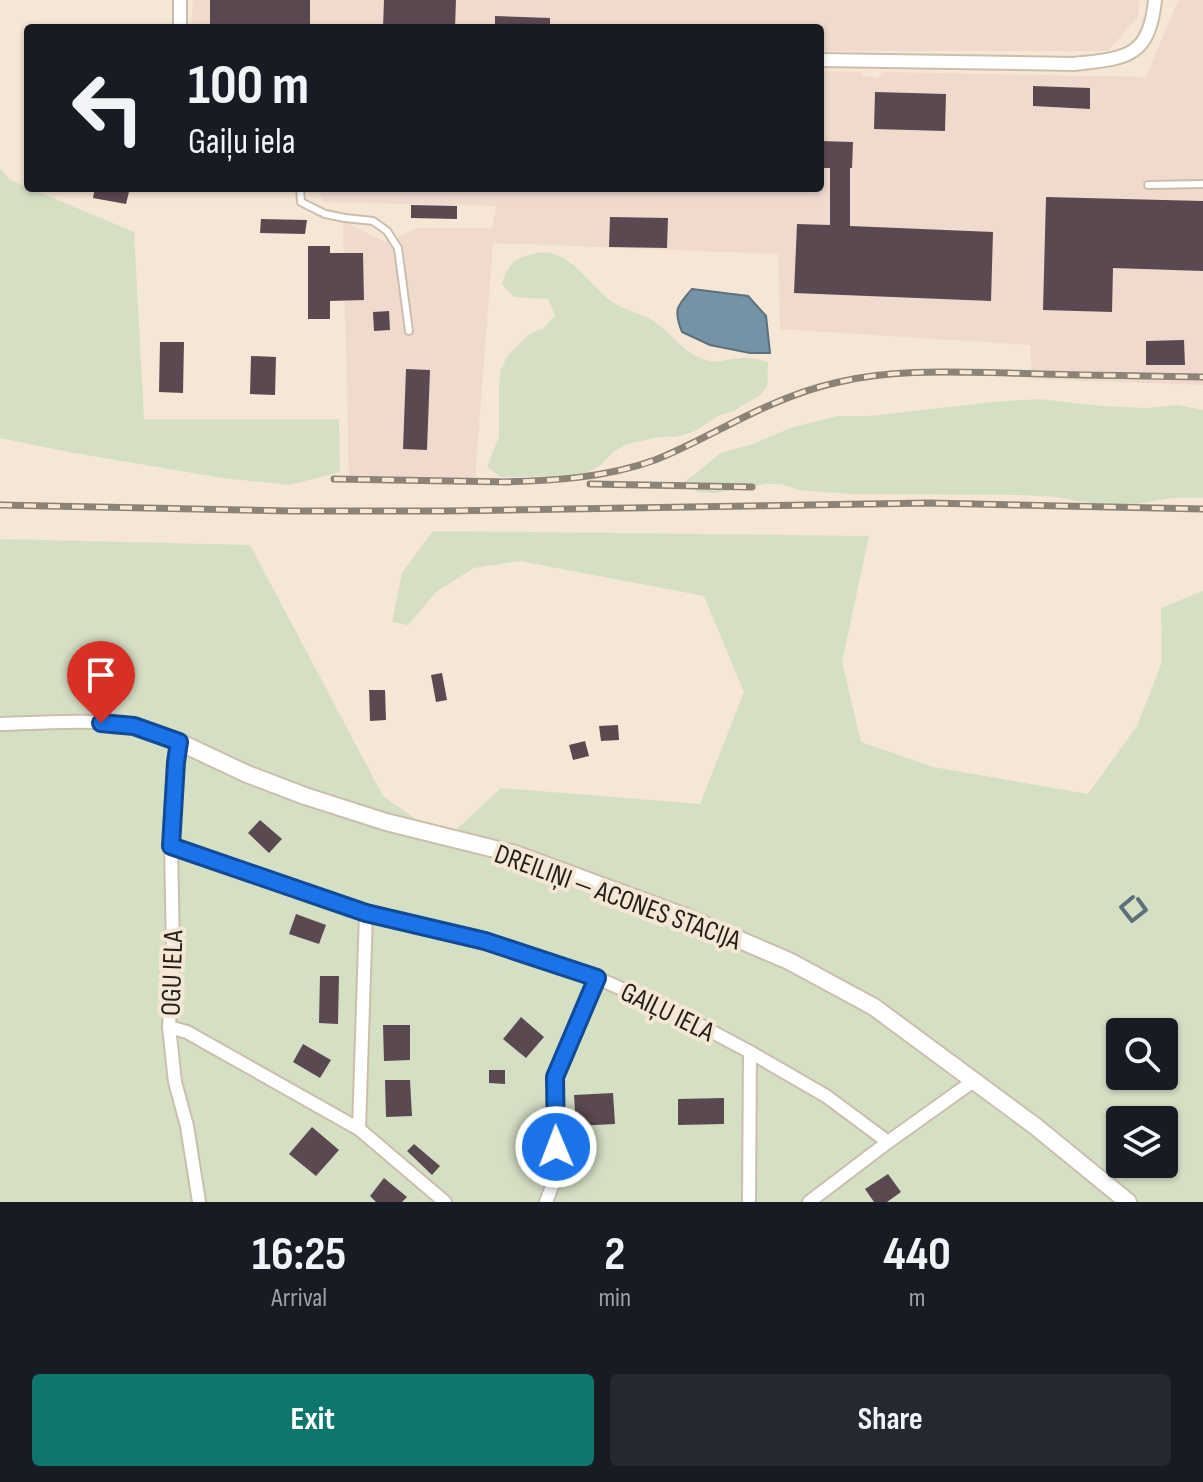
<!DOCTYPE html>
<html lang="en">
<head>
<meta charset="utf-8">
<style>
  :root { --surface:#171b24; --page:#242831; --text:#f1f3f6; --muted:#9ea1a6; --accent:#0f766e }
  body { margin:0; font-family:"Sofia Sans Condensed",sans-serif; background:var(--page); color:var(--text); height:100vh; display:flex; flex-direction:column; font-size:30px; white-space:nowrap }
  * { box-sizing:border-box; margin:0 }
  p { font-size:26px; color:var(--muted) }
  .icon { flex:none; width:44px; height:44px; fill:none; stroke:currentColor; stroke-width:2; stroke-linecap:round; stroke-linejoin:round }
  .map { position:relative; height:1202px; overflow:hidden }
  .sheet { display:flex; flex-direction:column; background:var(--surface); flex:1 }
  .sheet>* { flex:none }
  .guide { position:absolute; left:24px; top:24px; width:800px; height:168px; border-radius:8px; box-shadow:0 2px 6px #0004; background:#171b24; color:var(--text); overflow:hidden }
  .fabs { position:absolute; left:1106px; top:1018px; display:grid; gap:16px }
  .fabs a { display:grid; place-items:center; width:72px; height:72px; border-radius:8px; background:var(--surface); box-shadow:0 2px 6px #0004; font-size:40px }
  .pin { position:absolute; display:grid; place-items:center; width:68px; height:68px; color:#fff; margin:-82px -34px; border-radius:50% 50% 50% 0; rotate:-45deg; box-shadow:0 0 8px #0007 }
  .pin .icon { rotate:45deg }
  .me { position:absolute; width:88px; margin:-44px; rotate:359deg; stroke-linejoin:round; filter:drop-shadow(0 0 6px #0008) }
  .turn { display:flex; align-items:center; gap:28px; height:168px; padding:0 32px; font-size:36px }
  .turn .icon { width:104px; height:104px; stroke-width:2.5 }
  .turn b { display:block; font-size:56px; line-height:68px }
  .eta { display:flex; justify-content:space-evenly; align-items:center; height:136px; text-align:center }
  .eta b { font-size:48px; font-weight:700; line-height:56px }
  .primary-button { display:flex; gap:16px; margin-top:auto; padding:16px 32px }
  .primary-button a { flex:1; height:92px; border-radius:8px; background:var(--accent); color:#fff; font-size:32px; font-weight:700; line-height:92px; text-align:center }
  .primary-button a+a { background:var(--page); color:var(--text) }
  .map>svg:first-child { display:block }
  .industrial { fill:#f0dace }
  .green { fill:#d5dfc4; fill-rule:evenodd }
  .water { fill:#7593a7; stroke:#5d707c; stroke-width:2 }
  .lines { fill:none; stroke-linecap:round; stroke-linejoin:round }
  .stream { stroke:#5d707c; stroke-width:4 }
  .building { fill:#5b4952 }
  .service-casing { stroke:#ccbead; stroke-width:10 }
  .minor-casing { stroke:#ccbead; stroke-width:16 }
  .tertiary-casing { stroke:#ccbead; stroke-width:20 }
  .service { stroke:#fff; stroke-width:6 }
  .minor { stroke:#fff; stroke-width:12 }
  .tertiary { stroke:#fff; stroke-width:16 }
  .rail-casing { stroke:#8c8276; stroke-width:7 }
  .rail { stroke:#f5e6d5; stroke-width:4; stroke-dasharray:12; stroke-linecap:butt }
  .route-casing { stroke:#114b97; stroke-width:20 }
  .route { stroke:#1a73e8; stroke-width:14 }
  .labels { text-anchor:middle; stroke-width:8; stroke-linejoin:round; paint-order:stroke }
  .street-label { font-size:28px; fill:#241f18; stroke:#f5e6d5 }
</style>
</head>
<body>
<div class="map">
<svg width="1203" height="1202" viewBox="0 0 1203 1202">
  <rect width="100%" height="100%" fill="#f5e6d5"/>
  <path class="industrial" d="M193,0H1139L1138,17L1108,51H820V28H191Z
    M1178,0H1203V385L1032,379L1030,345L780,329L778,254L493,243L475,478L349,477L343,221L385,242L418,228H492L496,206L323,202L318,192V188H820V71L860,72L864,76L877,78L883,72L1146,77Z"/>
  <path class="green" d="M0,168L10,180L134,232L144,419H339L340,472L289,485L222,478L69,452L0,438Z
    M548,252C575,259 585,279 605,296C620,311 643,312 659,325C672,335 681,348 696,356C716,367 724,358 743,358C752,358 760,360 768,362L767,387L758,397L746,403L734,411L720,415L693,432L676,437H659L627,444L612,453L601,465L586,473L570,476L501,477L487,467L499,437V385L501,369L508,355L519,344L530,334L544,328L555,315L548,299L514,297L502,284C509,258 523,254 548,252Z
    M1039,399L1101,406L1147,408L1178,405L1203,410V498H1172L1123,506H1106L1056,497L1022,495L850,494L798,490L782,484H765L716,493L698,492L684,482C698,473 708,462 721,453L750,445L793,427L838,416H870L993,402Z
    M433,531L869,536L842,662L861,742L933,767L1088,794L1137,726L1162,662L1161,608L1203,591V1202H0V539L250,545L383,796L445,840L501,788L700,804L744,692L704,596L520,561L474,568L437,591L408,625L392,622L402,573ZM1120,1032H1164V1076H1120ZM1120,1120H1164V1164H1120Z"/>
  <path class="water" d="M692,289L748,296L766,316L770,353H750L710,345L682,332C673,309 677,306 692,289Z"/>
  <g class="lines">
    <path class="stream" d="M1133,897L1121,907L1132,921L1146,910L1138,899"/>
  </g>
  <path class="building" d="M210,0H310V28H210Z
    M384,0H456L455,28H383Z
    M495,16L550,18V28H495Z
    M1033,86L1090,88V109L1033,106Z
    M875,92L946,94L945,131L874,129Z
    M820,141L853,142L852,168H850V226L993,232L991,301L794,293L797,224L830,225V168H820Z
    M95,188H130L126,204L93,198Z
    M1046,197L1203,201V271L1113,268L1112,312L1043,310Z
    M411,205L457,206V219L411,218Z
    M610,217L668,218L667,248L609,247Z
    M261,219L307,220L305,234L260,233Z
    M308,246H330V253H363L364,300L330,301V319H308Z
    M389,311L390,330L374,331L373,312Z
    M1184,340L1185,365H1146V341Z
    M160,342H184L183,393L159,392Z
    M251,356L276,357L275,395L250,394Z
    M406,369L430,370L427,450L403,449Z
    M442,673L447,700L436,702L431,675Z
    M369,690H385L386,720L370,721Z
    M618,725L619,740L601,741L599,726Z
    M585,741L589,756L573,760L569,745Z
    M260,820L282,839L269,853L248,833Z
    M296,914L326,925L319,944L289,934Z
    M320,976H339L338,1024L319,1023Z
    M521,1017L544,1037L526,1058L503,1039Z
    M383,1025H410V1060L384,1061Z
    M303,1044L331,1060L320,1078L293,1062Z
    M489,1070H505V1084L489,1083Z
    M385,1080H410L412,1116L386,1117Z
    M613,1093L615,1124L576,1126L574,1095Z
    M724,1098V1124L678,1125V1099Z
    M312,1127L339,1150L316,1176L289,1154Z
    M414,1144L440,1166L432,1175L407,1151Z
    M888,1174L901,1192L887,1202H874L865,1189Z
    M384,1178L407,1197L402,1202H376L370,1196Z"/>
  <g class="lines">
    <g class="service-casing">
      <path id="service" d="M1148,185L1203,184
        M300,188L301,202L325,214L345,218L373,221L387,231L398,248L409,331"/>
    </g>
    <g class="minor-casing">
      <path id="minor" d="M180,0V28
        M820,60L1074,64C1125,58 1149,59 1155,0
        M0,724C43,723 89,719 132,725C148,728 164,735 179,742L176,762L171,846L173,951L169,1027L175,1082L187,1126L199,1202
        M171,846L366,913L485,941L597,978L677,1013L750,1052L826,1096L888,1142L809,1202
        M169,1027L187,1032L359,1129L445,1202
        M359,1129L366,913
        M888,1142L972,1082
        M546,1202L557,1173L555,1077L597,978
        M749,1202L750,1052"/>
    </g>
    <g class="tertiary-casing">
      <path id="tertiary" d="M179,742L247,774L305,796L386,822L515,854L686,917L789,961L874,1007L1035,1126L1128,1202"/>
    </g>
    <use href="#service" class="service"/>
    <use href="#minor" class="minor"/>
    <use href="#tertiary" class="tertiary"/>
    <g class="rail-casing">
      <path id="rail" d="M334,479L510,482
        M499,482C552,481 605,478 655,460C691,446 724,426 759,410C785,398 811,388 839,382C894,369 952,372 1009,373C1073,375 1138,376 1203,377
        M590,484L752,487
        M0,505L292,511H444L929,503L1203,509"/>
    </g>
    <use href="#rail" class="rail"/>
  </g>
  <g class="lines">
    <g class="route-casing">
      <path id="route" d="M101,723L134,726L179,742L176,762L171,846L366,913L485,941L597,978L555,1077L556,1147"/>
    </g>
    <use href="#route" class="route"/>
  </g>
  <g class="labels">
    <g class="street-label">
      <text transform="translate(618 896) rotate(20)" y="10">DREILIŅI — ACONES STACIJA</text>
      <text transform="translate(171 973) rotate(-88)" y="10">OGU IELA</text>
      <text transform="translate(668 1011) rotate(26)" y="10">GAIĻU IELA</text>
    </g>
  </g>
</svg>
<div class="fabs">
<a><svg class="icon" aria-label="search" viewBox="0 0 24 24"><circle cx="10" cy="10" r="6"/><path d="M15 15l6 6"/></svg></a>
<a><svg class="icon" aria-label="layers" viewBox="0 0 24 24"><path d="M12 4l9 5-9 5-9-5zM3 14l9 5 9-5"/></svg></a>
</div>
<div class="pin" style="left:101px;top:723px;background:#d93025"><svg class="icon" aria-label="arrive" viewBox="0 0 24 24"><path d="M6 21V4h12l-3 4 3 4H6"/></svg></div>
<svg class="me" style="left:556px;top:1147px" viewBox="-20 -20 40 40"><circle r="17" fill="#1a73e8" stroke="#fff" stroke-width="3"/><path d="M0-11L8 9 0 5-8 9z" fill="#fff"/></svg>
<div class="guide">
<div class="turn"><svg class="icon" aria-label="left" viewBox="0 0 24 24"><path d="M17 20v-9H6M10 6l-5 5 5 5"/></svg><div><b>100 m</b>Gaiļu iela</div></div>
</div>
</div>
<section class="sheet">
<div class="eta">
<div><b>16:25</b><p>Arrival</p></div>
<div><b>2</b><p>min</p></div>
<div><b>440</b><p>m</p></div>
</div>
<div class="primary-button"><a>Exit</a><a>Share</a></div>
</section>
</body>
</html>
